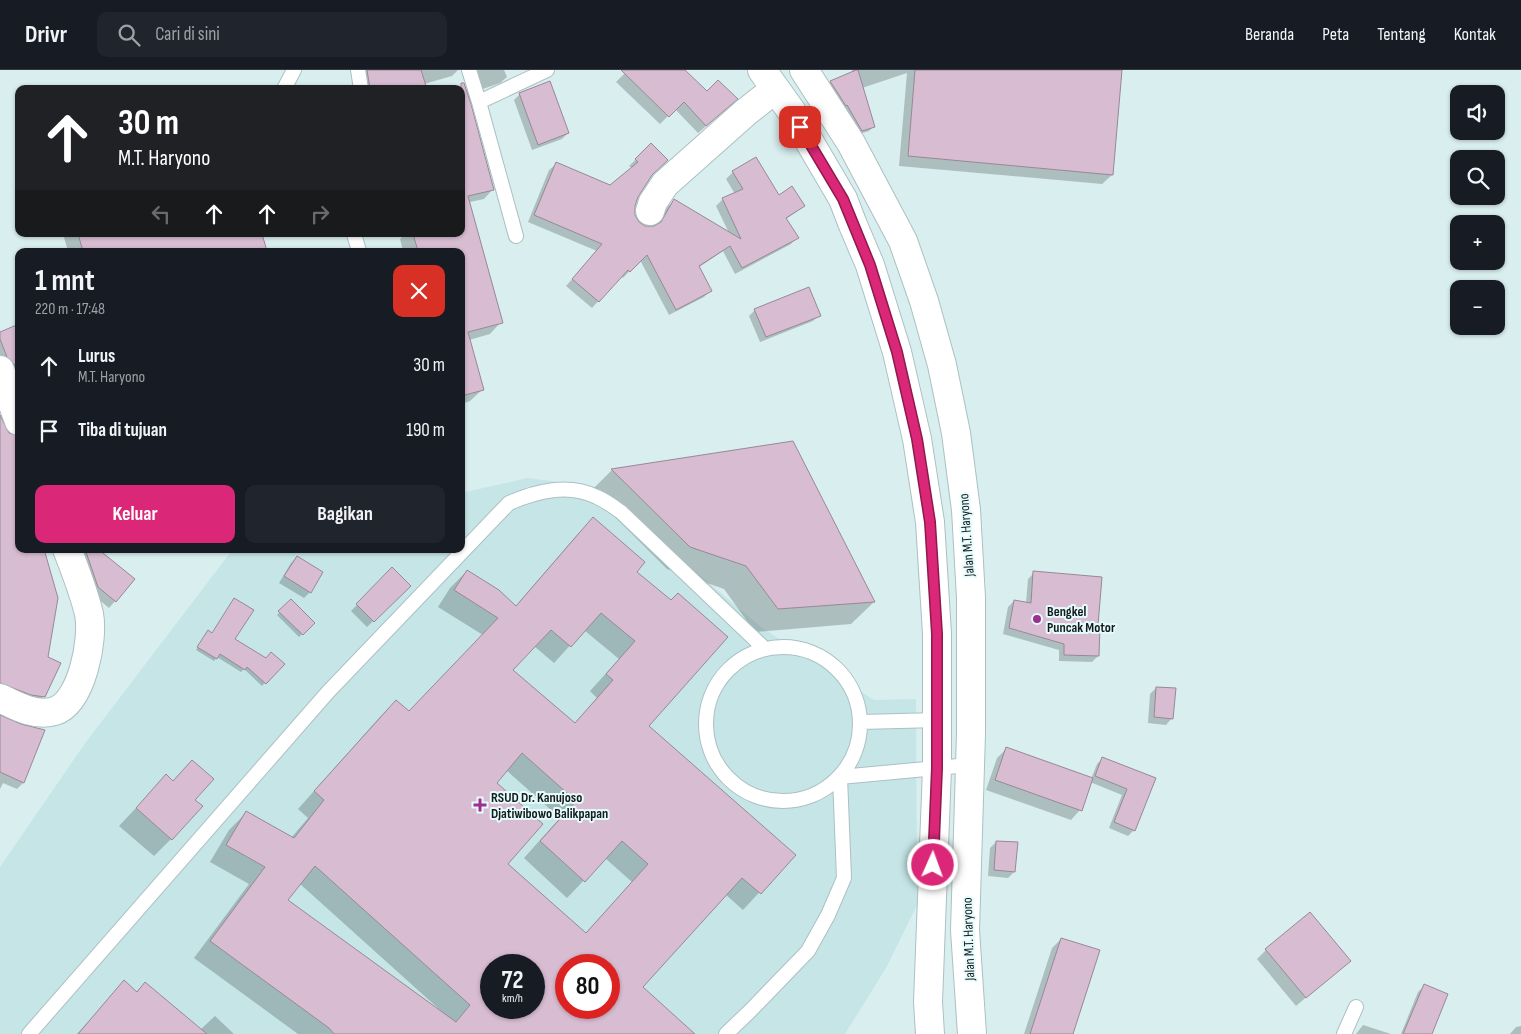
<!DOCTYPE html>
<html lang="id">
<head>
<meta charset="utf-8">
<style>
  :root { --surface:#171b24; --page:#20242c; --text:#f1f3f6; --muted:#9ea1a6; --line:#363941; --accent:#db2777 }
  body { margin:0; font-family:"Sofia Sans Condensed",sans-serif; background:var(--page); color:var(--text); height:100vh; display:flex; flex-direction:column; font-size:19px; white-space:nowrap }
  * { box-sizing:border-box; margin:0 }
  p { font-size:16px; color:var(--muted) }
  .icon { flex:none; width:28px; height:28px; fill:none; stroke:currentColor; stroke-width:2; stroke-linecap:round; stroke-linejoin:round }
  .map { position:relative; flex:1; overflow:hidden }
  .panel { position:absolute; left:15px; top:178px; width:450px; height:305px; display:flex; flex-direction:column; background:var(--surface); border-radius:10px; box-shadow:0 1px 4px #0004 }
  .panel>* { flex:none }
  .top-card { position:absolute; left:15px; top:15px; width:450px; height:152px; border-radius:10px; box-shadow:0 1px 4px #0004; background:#202124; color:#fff; overflow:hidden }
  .controls { position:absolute; left:1450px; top:15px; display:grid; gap:10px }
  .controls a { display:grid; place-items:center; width:55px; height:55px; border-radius:10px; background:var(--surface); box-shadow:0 1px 4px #0004; font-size:25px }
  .speed { position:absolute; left:480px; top:884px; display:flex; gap:10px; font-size:25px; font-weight:700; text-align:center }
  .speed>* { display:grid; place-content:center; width:65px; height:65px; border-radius:50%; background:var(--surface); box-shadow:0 1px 4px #0004; line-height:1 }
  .speed small { font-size:12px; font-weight:400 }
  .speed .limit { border:8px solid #d22; background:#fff; color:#111 }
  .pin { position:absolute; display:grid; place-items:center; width:42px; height:42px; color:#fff; margin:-21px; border-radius:10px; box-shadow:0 2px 8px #0006 }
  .me { position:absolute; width:55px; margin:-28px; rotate:2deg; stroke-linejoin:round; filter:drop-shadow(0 0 4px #0008) }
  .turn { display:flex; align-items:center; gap:18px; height:105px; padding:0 20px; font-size:22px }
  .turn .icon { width:65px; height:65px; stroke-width:2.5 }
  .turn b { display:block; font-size:35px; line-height:42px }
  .lanes { display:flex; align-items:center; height:48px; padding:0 20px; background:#0003; justify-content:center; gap:25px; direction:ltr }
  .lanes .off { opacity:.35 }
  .round { display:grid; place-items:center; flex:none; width:52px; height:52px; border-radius:10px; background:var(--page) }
  .summary { display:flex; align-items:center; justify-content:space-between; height:85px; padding:0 20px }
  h1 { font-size:30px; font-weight:700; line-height:38px }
  .primary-button { display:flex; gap:10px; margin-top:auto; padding:10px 20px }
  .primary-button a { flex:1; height:58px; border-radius:10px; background:var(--accent); color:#fff; font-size:20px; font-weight:700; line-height:58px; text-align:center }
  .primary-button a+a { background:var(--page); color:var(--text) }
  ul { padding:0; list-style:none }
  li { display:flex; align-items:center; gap:15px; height:65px; padding:0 20px }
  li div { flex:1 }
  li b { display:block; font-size:19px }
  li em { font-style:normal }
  header { display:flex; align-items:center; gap:30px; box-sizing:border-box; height:70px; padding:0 25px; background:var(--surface); border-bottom:1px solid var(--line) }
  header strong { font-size:24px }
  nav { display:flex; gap:28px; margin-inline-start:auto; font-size:18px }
  .search { width:350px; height:45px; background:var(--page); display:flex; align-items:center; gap:12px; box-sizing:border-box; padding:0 18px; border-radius:10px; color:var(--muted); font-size:19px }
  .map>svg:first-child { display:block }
  .built { fill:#c6e5e7; fill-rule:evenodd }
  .shadow { fill:#0003; fill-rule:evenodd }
  .building { fill:#d8bcd2; stroke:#978994; fill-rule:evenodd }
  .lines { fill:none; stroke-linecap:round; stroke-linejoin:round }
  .service-casing { stroke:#acc0c2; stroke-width:16 }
  .minor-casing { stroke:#acc0c2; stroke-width:30 }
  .trunk-casing { stroke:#acc0c2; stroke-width:30 }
  .service { stroke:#fff; stroke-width:14 }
  .minor { stroke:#fff; stroke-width:28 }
  .trunk { stroke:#fff; stroke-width:28 }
  .route-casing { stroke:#8e194d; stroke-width:12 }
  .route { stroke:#db2777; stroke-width:9 }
  .poi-dot { fill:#9d2f8f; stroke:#e6fbfc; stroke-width:2 }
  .labels { text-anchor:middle; stroke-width:4; stroke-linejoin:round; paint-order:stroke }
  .street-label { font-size:14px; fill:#151c1d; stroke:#e6fbfc }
  .poi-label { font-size:14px; font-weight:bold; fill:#151c1d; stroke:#e6fbfc; text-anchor:start }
</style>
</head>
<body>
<header>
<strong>Drivr</strong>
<div class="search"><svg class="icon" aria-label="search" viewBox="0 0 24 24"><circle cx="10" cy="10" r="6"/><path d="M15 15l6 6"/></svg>Cari di sini</div>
<nav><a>Beranda</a><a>Peta</a><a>Tentang</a><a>Kontak</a></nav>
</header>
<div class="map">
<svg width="1521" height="964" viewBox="0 0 1521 964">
  <rect width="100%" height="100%" fill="#d9eeef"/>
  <path class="built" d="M528,408L596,417L761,557L874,630L916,629L917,835L886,898L845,964H0V797L86,672L233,479H461V423ZM491,895H534V938H491ZM566,895H609V938H566Z"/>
  <path class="shadow" d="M359,0H458L452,6L424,14L426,19H364Z
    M467,0H504L507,7L500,13L477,21Z
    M628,0H684L707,22L728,37L698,63L675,39L660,54L616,12Z
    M852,0H1121L1112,105L1102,114L899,96L907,3L862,18L874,56L869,61L856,65L825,17L830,12L853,3Z
    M520,24L568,63L562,69L532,80L514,30Z
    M461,49L493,119L484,129L461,134Z
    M651,75L650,106L637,127L634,136V145L638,153L645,157L657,156L667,137L674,131L729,163L716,136L723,129L735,124L726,109L733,102L756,89L778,126L804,136L785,150L797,167L791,174L735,204L723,181L698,198L710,221L704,227L669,245L640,190L623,208L621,206L592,238L566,216L597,181L528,152L549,100L556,94L610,116L632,98L629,96Z
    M63,164H261L266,181H68Z
    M405,164H461L501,252L490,264L469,270L482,320L470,331L461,334V181H403L400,169Z
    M755,240L819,245L813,251L760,272L749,246Z
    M19,260V328L0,290V263Z
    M0,348L19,479H43L57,528L47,588L44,626L37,633L0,621Z
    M792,373L874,532L851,554L755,562L724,519L667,499L590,422L612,400Z
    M593,449L635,502L647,656L794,785L743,840L725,824L641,917L693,964H298L194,888L249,814L210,792L229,760L246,743L291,768L308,748L298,739L379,648L396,631L408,643L483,565L438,537L450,518L467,501L515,537L576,466ZM584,560L619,589L590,621L597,628L574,654L511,600L534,576L554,593ZM506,700L560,748L524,788L567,828L605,788L632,812L585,864L506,794L495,713ZM299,813L440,940L439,941L286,830ZM491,895H534V938H491ZM566,895H609V938H566Z
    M77,479H97L134,509L109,538L91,523Z
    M297,487L310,522L304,528L279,513L291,493Z
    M392,499L409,516L367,557L351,541Z
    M1034,503L1097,556L1098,586L1092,592L1059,591V580L1003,564L1008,537L1014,531L1026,533L1028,509Z
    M291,531L313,553L299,567L277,545Z
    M208,561L233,570L266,590L283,594L262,616L244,599L241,602L217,587L214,591L196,580Z
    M1156,618L1172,648L1166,655L1148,653L1150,624Z
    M0,646L23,713L17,719L3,713L0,719Z
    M1006,679L1091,709L1097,694L1103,688L1154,709L1134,760L1128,766L1109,758L1122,725L1090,712L1080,740L1071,750L986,720L997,688Z
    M192,691L194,730L171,769L154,786L119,756L166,706L172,712Z
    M996,772L1014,802L1008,808L988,806L990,778Z
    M1061,869L1072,964H1024L1052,878Z
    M1266,880L1349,891L1296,936L1257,889Z
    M124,912L136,922L145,913L200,960L215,946L234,964H77Z
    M1424,916L1430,964H1401L1418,922Z
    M1363,955L1391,964H1356Z
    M1521,956V964H1510L1516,957Z"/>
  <path class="building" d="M367,0H421L427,19H370Z
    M621,0H685L707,21L718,10L738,29L706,56L684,32L669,47Z
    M856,0H858L875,57L862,61L847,35L846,36L830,11Z
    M915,0H1122L1113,105L908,86Z
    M550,11L569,63L538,75L519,23Z
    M461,13H464L471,34L494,120L468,126L503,253L468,262L484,320L461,326V181H418L413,164H461Z
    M651,73L668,90L652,105L638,127L635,136V145L639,152L645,156H654L661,152L674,129L741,169L722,128L743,119L732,101L756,87L779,125L792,116L805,136L786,148L799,168L742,198L730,176L699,196L712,221L676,240L647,185L630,202L628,200L599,232L572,209L602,174L534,145L556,92L610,115L638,92L635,89Z
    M78,164H262L267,181H83Z
    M809,217L821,246L766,267L754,239Z
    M19,254V306L14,294L7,287L0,269V262Z
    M0,345L9,363L19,366V479H44L58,528L48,587L61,593L45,627L31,625L0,613Z
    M793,371L875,532L778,539L746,496L690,477L611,399Z
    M593,447L645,492L637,502L671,530L678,523L728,567L649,656L796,785L761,824L742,808L643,917L695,964H334L329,958L210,871L265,797L226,775L246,741L294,768L324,730L314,721L396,630L409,641L498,548L454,520L467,500L499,520L516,536ZM601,543L635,571L606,604L613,610L575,653L513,600L551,560L571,577ZM522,683L576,731L540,771L585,812L622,771L648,794L586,863L508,794L543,754L497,713ZM315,796L470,935L456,952L288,830ZM491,895H534V938H491ZM566,895H609V938H566Z
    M85,479H98L135,509L116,532L98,517Z
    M297,486L323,502L311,523L284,506Z
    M392,497L411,516L374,552L356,534Z
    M1033,501L1102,507L1098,555H1100L1099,586L1064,585V574L1009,558L1014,530L1031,533Z
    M234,528L254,540L235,569L266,588L271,582L285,594L266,614L247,597L245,600L220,584L217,589L197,577L208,560L212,563Z
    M291,529L315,553L303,565L278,541Z
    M1156,617L1176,618L1173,649L1154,647Z
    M0,645L21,654L45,660L24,713L0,702Z
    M1006,677L1093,708L1082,741L995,710Z
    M1102,687L1156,708L1135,761L1114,752L1127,719L1095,706Z
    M192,690L214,709L195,730L203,736L172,770L136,738L166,704L173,711Z
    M996,771L1018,772L1015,802L994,800Z
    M1310,842L1351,891L1306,928L1265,879Z
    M1061,868L1100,880L1073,964H1030Z
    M124,910L137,922L145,912L207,964H78Z
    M1424,914L1448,924L1432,964H1403Z"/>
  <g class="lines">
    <g class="service-casing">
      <path id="service" d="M358,0L361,19
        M469,0L479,32
        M285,17L294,0
        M354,164L359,181
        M516,166L479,32L547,0
        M706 654a77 77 0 1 1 154 0a77 77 0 1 1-154 0Z
        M860,652L938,650
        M29,964L328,622L509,433C537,421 568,413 597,427C606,431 614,437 621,442L765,579
        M726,964L751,940L808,881L828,845L844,808L840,707L969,695
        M1344,964L1356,937"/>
    </g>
    <g class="minor-casing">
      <path id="minor" d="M650,141L653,132L665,114L746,42L774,20
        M0,300L19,351
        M0,628C16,636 36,647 55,641C82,632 94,569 89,544C84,522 75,500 67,479"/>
    </g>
    <g class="trunk-casing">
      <path id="trunk" d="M762,0L792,42L843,129L853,155L870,195L897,282L917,369L930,452L937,564V698L928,932L930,964
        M804,0L851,73L903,171L924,231L942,295L956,363L966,440L971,528V663L965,860L972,964"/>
    </g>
    <use href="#service" class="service"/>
    <use href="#minor" class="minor"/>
    <use href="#trunk" class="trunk"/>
  </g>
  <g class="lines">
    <g class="route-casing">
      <path id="route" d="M800,57L843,129L870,195L897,282L917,369L930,452L937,564V698L933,795"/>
    </g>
    <use href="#route" class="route"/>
  </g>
  <g class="poi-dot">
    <circle cx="1037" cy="549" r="5"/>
    <path d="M477.5 727.5h5v5h5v5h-5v5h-5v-5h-5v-5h5z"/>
  </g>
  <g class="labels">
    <g class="street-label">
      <text transform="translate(966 465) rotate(-94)" y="5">Jalan M.T. Haryono</text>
      <text transform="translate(968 869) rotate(-92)" y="5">Jalan M.T. Haryono</text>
    </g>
    <g class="poi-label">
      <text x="1047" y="546">Bengkel<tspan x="1047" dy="16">Puncak Motor</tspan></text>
      <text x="491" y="732">RSUD Dr. Kanujoso<tspan x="491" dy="16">Djatiwibowo Balikpapan</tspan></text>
    </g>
  </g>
</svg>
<div class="controls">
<a><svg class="icon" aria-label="sound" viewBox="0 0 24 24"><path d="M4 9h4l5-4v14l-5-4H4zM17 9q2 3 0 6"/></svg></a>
<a><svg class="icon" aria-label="search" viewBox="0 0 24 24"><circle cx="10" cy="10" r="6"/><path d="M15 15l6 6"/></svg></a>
<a>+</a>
<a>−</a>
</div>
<div class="speed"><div>72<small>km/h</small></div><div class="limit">80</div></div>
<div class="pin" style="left:800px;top:57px;background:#d93025"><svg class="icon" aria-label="arrive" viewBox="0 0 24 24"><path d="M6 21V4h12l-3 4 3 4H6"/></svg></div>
<svg class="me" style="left:933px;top:795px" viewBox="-20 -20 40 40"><circle r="17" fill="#db2777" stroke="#fff" stroke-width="3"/><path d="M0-11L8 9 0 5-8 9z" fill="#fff"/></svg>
<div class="top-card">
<div class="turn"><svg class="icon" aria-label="ahead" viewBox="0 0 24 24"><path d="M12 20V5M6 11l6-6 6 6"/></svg><div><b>30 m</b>M.T. Haryono</div></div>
<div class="lanes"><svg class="icon off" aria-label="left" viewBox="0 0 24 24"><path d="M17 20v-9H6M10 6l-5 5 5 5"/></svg><svg class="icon" aria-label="ahead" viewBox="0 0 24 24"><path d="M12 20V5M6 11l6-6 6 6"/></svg><svg class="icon" aria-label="ahead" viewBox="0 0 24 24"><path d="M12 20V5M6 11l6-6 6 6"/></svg><svg class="icon off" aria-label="right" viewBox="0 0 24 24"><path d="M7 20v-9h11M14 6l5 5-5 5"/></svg></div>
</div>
<section class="panel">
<div class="summary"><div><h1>1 mnt</h1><p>220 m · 17:48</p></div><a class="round" style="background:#d93025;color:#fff"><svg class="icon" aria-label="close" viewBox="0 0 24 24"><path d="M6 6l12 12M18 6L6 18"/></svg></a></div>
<ul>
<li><svg class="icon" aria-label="ahead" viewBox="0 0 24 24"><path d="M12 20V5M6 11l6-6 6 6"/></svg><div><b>Lurus</b><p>M.T. Haryono</p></div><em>30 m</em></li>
<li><svg class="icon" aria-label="arrive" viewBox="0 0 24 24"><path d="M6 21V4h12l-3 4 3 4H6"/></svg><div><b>Tiba di tujuan</b></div><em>190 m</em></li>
</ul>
<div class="primary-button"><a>Keluar</a><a>Bagikan</a></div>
</section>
</div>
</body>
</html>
